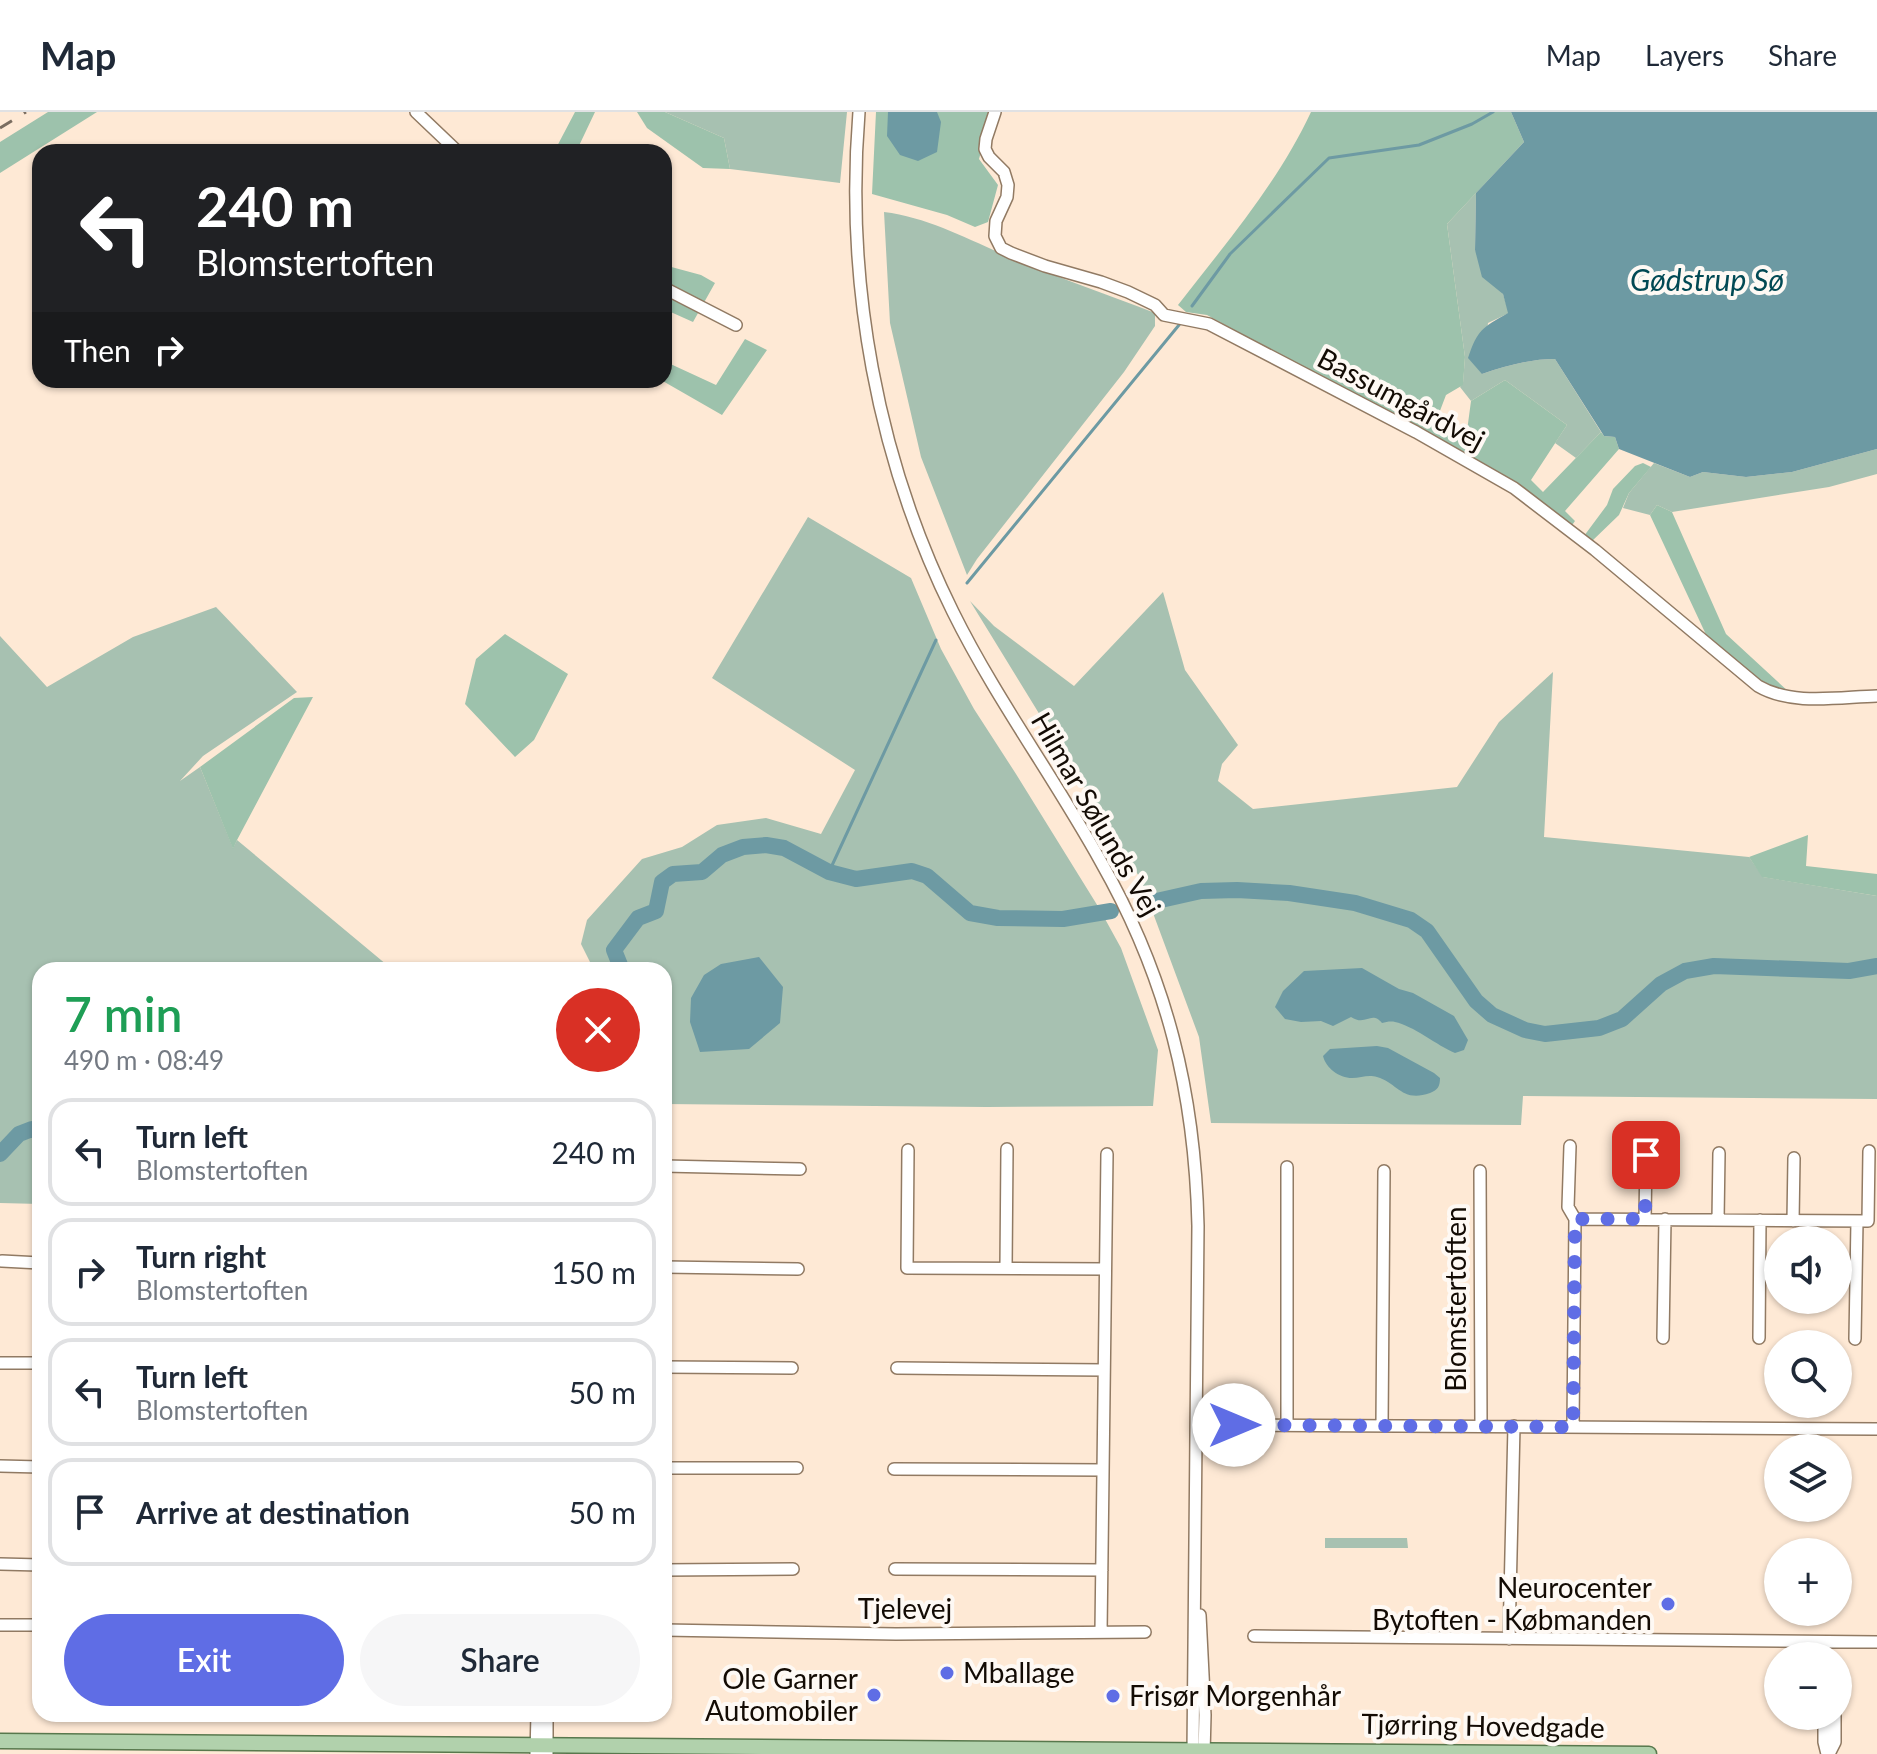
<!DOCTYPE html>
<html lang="en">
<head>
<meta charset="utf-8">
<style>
  :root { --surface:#fff; --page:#f6f6f7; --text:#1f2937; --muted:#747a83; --line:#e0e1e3; --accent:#5f6de5 }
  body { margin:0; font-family:Lato,sans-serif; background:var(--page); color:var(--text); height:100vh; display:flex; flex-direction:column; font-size:30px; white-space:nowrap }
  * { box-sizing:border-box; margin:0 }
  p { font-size:26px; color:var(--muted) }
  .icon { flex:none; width:44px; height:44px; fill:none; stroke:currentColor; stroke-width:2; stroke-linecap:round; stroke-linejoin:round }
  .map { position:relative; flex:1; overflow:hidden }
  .drawer { position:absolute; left:32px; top:850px; width:640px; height:760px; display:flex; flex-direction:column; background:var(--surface); border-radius:24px; box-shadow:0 2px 6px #0004 }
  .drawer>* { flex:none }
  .banner { position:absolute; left:32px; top:32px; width:640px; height:244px; border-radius:24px; box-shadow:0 2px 6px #0004; background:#202124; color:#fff; overflow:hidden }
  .buttons { position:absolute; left:1764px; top:1114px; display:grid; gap:16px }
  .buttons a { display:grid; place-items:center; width:88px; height:88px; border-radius:50%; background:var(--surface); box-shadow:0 2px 6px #0004; font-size:40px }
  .pin { position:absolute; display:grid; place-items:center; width:68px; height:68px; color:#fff; margin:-34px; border-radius:16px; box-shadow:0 4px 12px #0006 }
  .me { position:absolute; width:88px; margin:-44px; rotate:90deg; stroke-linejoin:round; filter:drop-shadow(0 0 6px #0008) }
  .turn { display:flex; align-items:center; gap:28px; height:168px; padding:0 32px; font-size:36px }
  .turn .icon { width:104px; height:104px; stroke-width:2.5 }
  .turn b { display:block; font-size:56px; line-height:68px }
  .then { display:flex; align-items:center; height:76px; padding:0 32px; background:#0003; gap:16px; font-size:30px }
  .round { display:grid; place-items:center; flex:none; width:84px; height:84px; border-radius:42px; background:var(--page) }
  .headline { display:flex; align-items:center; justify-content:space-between; height:136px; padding:0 32px }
  h1 { font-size:48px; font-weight:600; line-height:60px; color:#1e9e55 }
  .action { display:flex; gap:16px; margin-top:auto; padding:16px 32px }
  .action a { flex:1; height:92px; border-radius:48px; background:var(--accent); color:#fff; font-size:32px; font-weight:600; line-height:92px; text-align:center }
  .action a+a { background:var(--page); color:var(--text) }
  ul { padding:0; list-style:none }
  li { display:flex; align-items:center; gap:24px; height:108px; margin:0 16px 12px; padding:0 16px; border:4px solid var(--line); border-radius:24px }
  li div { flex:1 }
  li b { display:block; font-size:30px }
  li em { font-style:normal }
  header { display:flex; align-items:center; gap:48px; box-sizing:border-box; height:112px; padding:0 40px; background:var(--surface); border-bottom:2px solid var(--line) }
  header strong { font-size:38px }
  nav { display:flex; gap:44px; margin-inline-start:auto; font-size:28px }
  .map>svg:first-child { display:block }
  .green { fill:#a7c1b1 }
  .forest { fill:#9dc2ac }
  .water { fill:#6d9aa3 }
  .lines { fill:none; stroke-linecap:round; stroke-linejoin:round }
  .stream { stroke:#6d9aa3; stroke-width:3 }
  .river { stroke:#6d9aa3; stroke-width:16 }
  .minor-casing { stroke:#917a63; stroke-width:14 }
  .major-casing { stroke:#58784d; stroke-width:17 }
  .minor { stroke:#fff; stroke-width:11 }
  .major { stroke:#b1d1ac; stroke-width:14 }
  .rail { stroke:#7a6d60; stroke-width:3; stroke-dasharray:14 14; stroke-linecap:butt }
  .route { stroke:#5f6de5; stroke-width:14; stroke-dasharray:0 25.2 }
  .poi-dot { fill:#5f6de5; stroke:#fef9f4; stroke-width:3 }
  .labels { text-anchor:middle; stroke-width:8; stroke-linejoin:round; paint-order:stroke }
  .street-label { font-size:28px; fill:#130b04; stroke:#fef9f4 }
  .poi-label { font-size:28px; fill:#130b04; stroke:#fef9f4; text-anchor:end }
  .water-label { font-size:30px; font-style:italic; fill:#014954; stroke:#fef9f4 }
</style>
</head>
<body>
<header>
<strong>Map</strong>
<nav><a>Map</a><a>Layers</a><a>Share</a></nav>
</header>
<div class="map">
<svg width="1877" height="1642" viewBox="0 0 1877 1642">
  <rect width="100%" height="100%" fill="#fee9d5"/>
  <path class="green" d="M665,0H847L840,71L730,57L724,26Z
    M1476,81L1475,138L1503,182L1509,201L1488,211L1482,262C1506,254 1530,247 1555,247L1601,320L1576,346L1555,331L1567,313L1505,268L1471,289L1460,275L1463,271L1465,245L1447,112Z
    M884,100C925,105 962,124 1000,141C1050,163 1103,181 1155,201V214L1124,260L977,447L967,463L921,345L890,211Z
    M1877,337V362L1829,375L1672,400L1657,393L1650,403L1623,396L1629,381L1654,351L1690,365L1703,360L1746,365L1792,360Z
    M808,405L911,466L941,537L974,597L1016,662L1099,796L1121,836L1158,938L1153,994L987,995L664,992V858H594L581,832L587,808L642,747L682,735L717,713L766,706L821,722L855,658L712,566Z
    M1163,480L1185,558L1238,633L1222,652L1218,669L1253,697L1457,675L1499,610L1553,560L1544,725L1749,745L1763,765L1877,784V987L1523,984L1521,1013L1211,1011L1199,925L1140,766L970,489L994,514L1074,574Z
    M216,495L297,580L203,644L180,669L200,655L233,736L237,728L393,858H40V1092L0,1091V524L47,575L133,525Z
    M1325,1426H1407L1408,1436H1325Z"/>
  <path class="forest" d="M48,0H97L0,61V30Z
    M575,0H595L576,40H554Z
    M637,0H665L724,26L730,57L703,56L647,16Z
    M876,0H992L979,47L998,73L988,110L975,115L947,103L872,82Z
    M1311,0H1511L1524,30L1447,112L1465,245L1463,273L1446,283L1438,304L1467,319L1471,289L1505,268L1567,313L1531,368L1543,380L1601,320L1604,324L1615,325L1619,337L1565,399L1575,409L1570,416L1524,378L1207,203L1186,200L1178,193C1226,131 1278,71 1311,0Z
    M664,153L701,163L715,171L693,210L664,197Z
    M745,227L767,238L722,303L661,268H664V249L716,273Z
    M1643,351L1651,355L1629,381L1619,403L1591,430L1584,424L1607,393L1613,377L1635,354Z
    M1657,393L1672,400L1726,522L1790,581L1766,576L1709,529L1650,403Z
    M505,522L568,562L534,628L515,645L465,592L476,547Z
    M313,585L237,728L233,737L200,655L294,586Z
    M1808,723L1806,754L1877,762V784L1762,765L1749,745Z"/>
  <path class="water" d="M888,0H937L941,10L937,40L918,49L900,43L887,24Z
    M1511,0H1877V337L1792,360L1746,365L1703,360L1690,365L1619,337L1615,325L1604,324L1555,247C1530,247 1506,254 1482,262L1468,246C1478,217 1482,216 1508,201L1503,182L1482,165L1475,138L1476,81L1524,30Z
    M759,845L783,875L780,911L749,937L700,940L690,910L691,886L704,863L721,852Z
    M1362,856L1399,877L1413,881L1454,904L1468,928L1464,938L1455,941C1438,934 1412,913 1395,910C1391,909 1386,910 1382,911C1371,898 1366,915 1351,905L1333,914L1321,909L1301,910L1285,907L1275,895L1283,879L1304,859Z
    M1377,934L1388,936L1434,961L1440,966C1440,974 1438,978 1430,981C1402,991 1398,971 1377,965C1368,962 1361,966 1352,966C1339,966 1326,956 1323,944L1330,937Z"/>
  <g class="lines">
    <path class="stream" d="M1192,194L1230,142L1329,46L1419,33L1472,12L1493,0
      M967,471L1179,213
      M829,760L936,528"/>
    <path class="river" d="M1143,792L1201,779L1237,778L1289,781L1355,791L1411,808L1427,819L1476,889L1492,903L1525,918L1545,922L1599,916L1622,907L1661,872L1685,859L1714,854L1849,859L1877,854
      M622,858L614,838L638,806L656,799L662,770L673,762L702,760L722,743L743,735L766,733L784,736L829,760L856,767L912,759L927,764L970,801L998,806L1063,807L1111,799
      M0,1042L19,1022L32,1017L40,1021"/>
    <g class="minor-casing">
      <path id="minor" d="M416,0L458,40
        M859,0C845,170 877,347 953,500C996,587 1054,665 1101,750C1167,866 1195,981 1198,1114L1193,1642
        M995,0L986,27L985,37L989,45L1004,60L1008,73L1007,85L996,109L995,124L1001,136L1011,141L1045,154L1101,170L1128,180L1155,193L1164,203L1209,212L1416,320L1514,376L1595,438L1758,574C1792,594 1839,585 1877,584
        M664,176L736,213
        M1570,1034L1568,1095L1575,1107
        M908,1038L907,1156L1105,1157
        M664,1054L800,1057
        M1287,1055V1313
        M1480,1059L1481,1314
        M1645,1107L1646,1043
        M1718,1108L1719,1041
        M1793,1109L1794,1046
        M2,1149L40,1151
        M664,1155L798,1157
        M1006,1156L1007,1037
        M1663,1226L1665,1107
        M1759,1226L1760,1108
        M1855,1227L1857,1109
        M0,1251H40
        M664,1255L792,1256
        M897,1256L1104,1258
        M1234,1313L1877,1317
        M1382,1314L1384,1059
        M1573,1315L1575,1107L1868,1109L1869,1039
        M0,1354L40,1355
        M664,1356H797
        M894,1357L1103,1358
        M0,1452L40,1453
        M895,1457L1102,1458
        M664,1458L793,1457
        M1200,1503L1205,1603L1204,1642
        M0,1513H40
        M664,1518L896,1522L1145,1520
        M1101,1520L1107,1042
        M1254,1524L1877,1530
        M1509,1527L1514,1314
        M1824,1544V1530
        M1824,1604V1630L1827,1642
        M536,1642L537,1602
        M547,1642V1602
        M1829,1642L1835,1630V1604"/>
    </g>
    <g class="major-casing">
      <path id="major" d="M0,1629L1649,1642"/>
    </g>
    <use href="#minor" class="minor"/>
    <use href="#major" class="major"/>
    <path class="rail" d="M0,16L26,0"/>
  </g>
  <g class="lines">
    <path class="route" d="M1234,1313L1573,1315L1575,1107H1645L1646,1043"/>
  </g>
  <g class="poi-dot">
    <circle cx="1668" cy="1492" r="8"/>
    <circle cx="947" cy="1561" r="8"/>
    <circle cx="874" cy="1583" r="8"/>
    <circle cx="1113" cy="1584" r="8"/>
  </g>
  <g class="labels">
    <g class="street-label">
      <text transform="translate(1401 287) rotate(28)" y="10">Bassumgårdvej</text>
      <text transform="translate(1096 702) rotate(60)" y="10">Hilmar Sølunds Vej</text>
      <text transform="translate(1456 1187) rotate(-90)" y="10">Blomstertoften</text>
      <text x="905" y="1507">Tjelevej</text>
      <text transform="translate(1483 1614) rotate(1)" y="10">Tjørring Hovedgade</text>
    </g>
    <g class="poi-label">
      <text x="1652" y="1486">Neurocenter<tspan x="1652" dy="32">Bytoften - Købmanden</tspan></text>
      <text x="963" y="1571" text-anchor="start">Mballage</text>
      <text x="858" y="1577">Ole Garner<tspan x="858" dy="32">Automobiler</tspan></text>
      <text x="1129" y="1594" text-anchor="start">Frisør Morgenhår</text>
    </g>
    <g class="water-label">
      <text x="1707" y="179">Gødstrup Sø</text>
    </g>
  </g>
</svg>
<div class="buttons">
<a><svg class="icon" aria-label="sound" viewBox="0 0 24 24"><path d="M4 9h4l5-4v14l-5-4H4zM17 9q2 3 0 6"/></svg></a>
<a><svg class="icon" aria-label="search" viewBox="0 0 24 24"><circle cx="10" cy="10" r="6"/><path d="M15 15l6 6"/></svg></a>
<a><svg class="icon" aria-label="layers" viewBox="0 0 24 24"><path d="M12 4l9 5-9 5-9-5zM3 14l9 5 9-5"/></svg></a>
<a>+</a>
<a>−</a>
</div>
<div class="pin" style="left:1646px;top:1043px;background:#d93025"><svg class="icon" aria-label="arrive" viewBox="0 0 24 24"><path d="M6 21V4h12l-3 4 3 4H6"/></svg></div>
<svg class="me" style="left:1234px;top:1313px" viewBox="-20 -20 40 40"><circle r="19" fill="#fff"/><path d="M0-13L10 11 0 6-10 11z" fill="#5f6de5"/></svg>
<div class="banner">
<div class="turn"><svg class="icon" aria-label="left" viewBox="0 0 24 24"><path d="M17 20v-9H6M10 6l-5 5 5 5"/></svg><div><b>240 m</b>Blomstertoften</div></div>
<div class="then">Then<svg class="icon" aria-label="right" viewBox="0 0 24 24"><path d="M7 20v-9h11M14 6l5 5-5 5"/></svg></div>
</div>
<section class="drawer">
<div class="headline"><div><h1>7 min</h1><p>490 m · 08:49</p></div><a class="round" style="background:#d93025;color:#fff"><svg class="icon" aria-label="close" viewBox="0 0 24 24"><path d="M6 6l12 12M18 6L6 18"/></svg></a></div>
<ul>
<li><svg class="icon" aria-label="left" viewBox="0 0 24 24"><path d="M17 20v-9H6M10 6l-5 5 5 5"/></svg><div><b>Turn left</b><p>Blomstertoften</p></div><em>240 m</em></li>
<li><svg class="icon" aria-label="right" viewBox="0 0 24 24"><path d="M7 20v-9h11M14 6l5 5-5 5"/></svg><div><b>Turn right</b><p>Blomstertoften</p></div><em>150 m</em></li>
<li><svg class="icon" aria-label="left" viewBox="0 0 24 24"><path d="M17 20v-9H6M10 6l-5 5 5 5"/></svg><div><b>Turn left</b><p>Blomstertoften</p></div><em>50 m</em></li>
<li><svg class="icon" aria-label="arrive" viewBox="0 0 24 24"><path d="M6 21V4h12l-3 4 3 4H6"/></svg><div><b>Arrive at destination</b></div><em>50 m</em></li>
</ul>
<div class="action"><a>Exit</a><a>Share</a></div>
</section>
</div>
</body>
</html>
